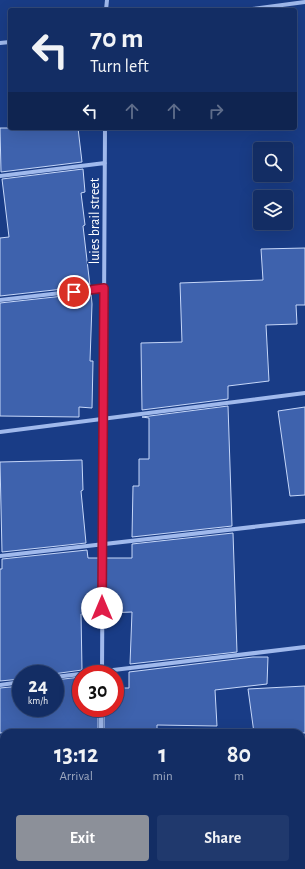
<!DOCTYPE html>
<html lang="en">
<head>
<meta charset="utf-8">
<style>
  :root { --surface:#132d64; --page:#20396d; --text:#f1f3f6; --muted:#9da8bf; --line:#324978; --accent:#8c9099 }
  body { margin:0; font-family:"Alegreya Sans",sans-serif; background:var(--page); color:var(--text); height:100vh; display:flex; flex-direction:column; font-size:15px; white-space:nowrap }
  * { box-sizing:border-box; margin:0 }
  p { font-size:13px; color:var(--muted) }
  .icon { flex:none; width:22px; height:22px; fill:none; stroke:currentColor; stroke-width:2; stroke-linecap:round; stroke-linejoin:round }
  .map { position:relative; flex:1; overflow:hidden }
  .drawer { position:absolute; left:0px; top:729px; width:305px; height:140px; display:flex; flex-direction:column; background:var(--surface); border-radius:12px 12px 0 0; box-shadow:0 4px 16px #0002,0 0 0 1px var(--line) }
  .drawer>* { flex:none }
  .hud { position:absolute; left:8px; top:8px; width:289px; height:122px; border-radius:4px; box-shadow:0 4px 16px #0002,0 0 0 1px var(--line); background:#132d64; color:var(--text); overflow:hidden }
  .buttons { position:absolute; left:253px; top:142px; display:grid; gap:8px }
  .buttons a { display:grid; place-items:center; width:40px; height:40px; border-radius:4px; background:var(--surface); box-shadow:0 4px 16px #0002,0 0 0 1px var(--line); font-size:20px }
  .speed { position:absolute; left:12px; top:665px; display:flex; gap:8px; font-size:20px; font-weight:700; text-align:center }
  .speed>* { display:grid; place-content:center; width:52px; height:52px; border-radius:50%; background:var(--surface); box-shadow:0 4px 16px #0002,0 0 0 1px var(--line); line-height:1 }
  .speed small { font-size:10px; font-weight:400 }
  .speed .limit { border:6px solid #d22; background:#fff; color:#111 }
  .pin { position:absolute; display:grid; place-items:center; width:34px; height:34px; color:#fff; margin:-17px; border:2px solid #fff; border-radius:50%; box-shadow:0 1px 4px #0007 }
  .me { position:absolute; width:44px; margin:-22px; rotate:0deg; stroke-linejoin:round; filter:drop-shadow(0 0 3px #0008) }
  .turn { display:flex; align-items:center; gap:14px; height:84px; padding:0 16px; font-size:18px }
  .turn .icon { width:52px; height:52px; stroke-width:2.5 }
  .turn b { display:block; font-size:28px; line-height:34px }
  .lanes { display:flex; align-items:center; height:38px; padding:0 16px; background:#0003; justify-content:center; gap:20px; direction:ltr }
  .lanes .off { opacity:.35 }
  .eta { display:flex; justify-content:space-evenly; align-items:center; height:68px; text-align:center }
  .eta b { font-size:24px; font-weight:600; line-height:28px }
  .primary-button { display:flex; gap:8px; margin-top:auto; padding:8px 16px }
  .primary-button a { flex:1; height:46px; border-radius:4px; background:var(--accent); color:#fff; font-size:16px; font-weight:600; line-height:46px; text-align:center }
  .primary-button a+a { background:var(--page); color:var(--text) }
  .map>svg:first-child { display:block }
  .building { fill:#3e62ad; stroke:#c6d7f9 }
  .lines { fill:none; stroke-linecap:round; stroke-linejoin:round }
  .street { stroke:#a0b9ec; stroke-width:4 }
  .route-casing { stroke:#92132f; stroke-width:10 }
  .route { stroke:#e11d48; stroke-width:7 }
  .labels { text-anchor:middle; stroke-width:3; stroke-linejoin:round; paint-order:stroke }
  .street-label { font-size:14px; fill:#fff; stroke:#193c86 }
</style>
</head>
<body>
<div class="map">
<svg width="305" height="869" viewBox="0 0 305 869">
  <rect width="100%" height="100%" fill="#193c86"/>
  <path class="building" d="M0,128H78L82,162L1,172Z
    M83,169L85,192L81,193L85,225L83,226L90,286L0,296V238L9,237L2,179Z
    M305,248V305H296L297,324L266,325L269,381L228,386V399L142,410L141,343L182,342L180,283L263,280L261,249Z
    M91,293L92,304L90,361H93L92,408L79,407V417L0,416V303Z
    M228,406L232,526L132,537L133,486H139V459H149V418L142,417Z
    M305,407V495L290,496L278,411Z
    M82,460L83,490L81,491L86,543L2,552L0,462Z
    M233,533L237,652L130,664L132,612L106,613V558H132V544Z
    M87,550L88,558H99V613L81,614L82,670L53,674H21V679L0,681V569H2V559Z
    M253,657H268L267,684L215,690L217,726L157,725V733L104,732V708H115V688H129V672Z
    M81,677V708H98V732L0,733V688L21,686V708H55V680Z
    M305,686V733H254L248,689Z"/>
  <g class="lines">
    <path class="street" d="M106,10L107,0
      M245,10L305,2
      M0,43L10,42
      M0,176L105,163
      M0,300L104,288
      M0,432L305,393
      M0,556L305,521
      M102,674L105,128
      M55,677L305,647
      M0,685L21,682
      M101,733V708
      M301,774L305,773
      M0,811H4
      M100,869V865"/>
  </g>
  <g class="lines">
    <g class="route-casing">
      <path id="route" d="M74,292L104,288L102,608"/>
    </g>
    <use href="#route" class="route"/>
  </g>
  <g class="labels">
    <g class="street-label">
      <text transform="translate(94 221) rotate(-90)" y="5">luies brail street</text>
    </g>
  </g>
</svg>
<div class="buttons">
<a><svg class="icon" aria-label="search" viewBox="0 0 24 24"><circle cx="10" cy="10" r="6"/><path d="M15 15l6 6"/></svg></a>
<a><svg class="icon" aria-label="layers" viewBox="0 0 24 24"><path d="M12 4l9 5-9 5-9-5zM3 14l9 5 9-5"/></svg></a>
</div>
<div class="speed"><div>24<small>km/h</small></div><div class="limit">30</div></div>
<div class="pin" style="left:74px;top:292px;background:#d93025"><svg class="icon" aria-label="arrive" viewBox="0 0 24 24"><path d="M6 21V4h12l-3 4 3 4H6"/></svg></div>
<svg class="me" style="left:102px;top:608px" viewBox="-20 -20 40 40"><circle r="19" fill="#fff"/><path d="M0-13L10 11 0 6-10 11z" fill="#e11d48"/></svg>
<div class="hud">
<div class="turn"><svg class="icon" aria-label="left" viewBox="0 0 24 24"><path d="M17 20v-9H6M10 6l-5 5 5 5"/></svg><div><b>70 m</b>Turn left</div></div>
<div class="lanes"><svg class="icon" aria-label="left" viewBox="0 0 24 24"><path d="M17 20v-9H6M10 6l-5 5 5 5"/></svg><svg class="icon off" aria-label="ahead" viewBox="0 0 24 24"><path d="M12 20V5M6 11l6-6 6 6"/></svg><svg class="icon off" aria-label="ahead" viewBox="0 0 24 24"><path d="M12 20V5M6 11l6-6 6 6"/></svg><svg class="icon off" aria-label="right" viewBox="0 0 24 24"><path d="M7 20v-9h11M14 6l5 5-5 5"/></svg></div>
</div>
<section class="drawer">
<div class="eta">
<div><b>13:12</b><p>Arrival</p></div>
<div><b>1</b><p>min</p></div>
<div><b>80</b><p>m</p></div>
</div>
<div class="primary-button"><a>Exit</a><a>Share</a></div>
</section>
</div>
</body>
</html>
